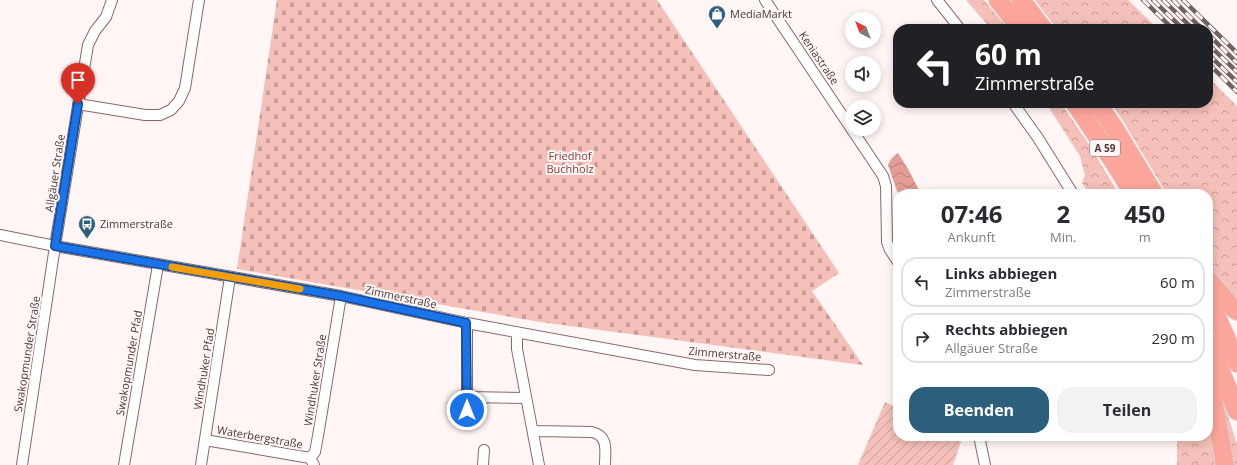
<!DOCTYPE html>
<html lang="de">
<head>
<meta charset="utf-8">
<style>
  :root { --surface:#fff; --page:#f2f2f3; --text:#2b2b33; --muted:#7c7c81; --line:#e1e1e2; --accent:#2c5f7c }
  body { margin:0; font-family:"Open Sans",sans-serif; background:var(--page); color:var(--text); height:100vh; display:flex; flex-direction:column; font-size:15px; white-space:nowrap }
  * { box-sizing:border-box; margin:0 }
  p { font-size:13px; color:var(--muted) }
  .icon { flex:none; width:22px; height:22px; fill:none; stroke:currentColor; stroke-width:2; stroke-linecap:round; stroke-linejoin:round }
  .map { position:relative; flex:1; overflow:hidden }
  .panel { position:absolute; left:893px; top:189px; width:320px; height:252px; display:flex; flex-direction:column; background:var(--surface); border-radius:16px; box-shadow:0 2px 10px #0003 }
  .panel>* { flex:none }
  .banner { position:absolute; left:893px; top:24px; width:320px; height:84px; border-radius:16px; box-shadow:0 2px 10px #0003; background:#202124; color:#fff; overflow:hidden }
  .needle { width:26px; rotate:319deg }
  .tools { position:absolute; left:845px; top:12px; display:grid; gap:8px }
  .tools a { display:grid; place-items:center; width:36px; height:36px; border-radius:50%; background:var(--surface); box-shadow:0 2px 10px #0003; font-size:20px }
  .pin { position:absolute; display:grid; place-items:center; width:34px; height:34px; color:#fff; margin:-41px -17px; border-radius:50% 50% 50% 0; rotate:-45deg; box-shadow:0 0 4px #0007 }
  .pin .icon { rotate:45deg }
  .me { position:absolute; width:44px; margin:-22px; rotate:0deg; stroke-linejoin:round; filter:drop-shadow(0 0 3px #0008) }
  .turn { display:flex; align-items:center; gap:14px; height:84px; padding:0 16px; font-size:18px }
  .turn .icon { width:52px; height:52px; stroke-width:2.5 }
  .turn b { display:block; font-size:28px; line-height:34px }
  .eta { display:flex; justify-content:space-evenly; align-items:center; height:68px; text-align:center }
  .eta b { font-size:24px; font-weight:700; line-height:28px }
  .button { display:flex; gap:8px; margin-top:auto; padding:8px 16px }
  .button a { flex:1; height:46px; border-radius:16px; background:var(--accent); color:#fff; font-size:16px; font-weight:700; line-height:46px; text-align:center }
  .button a+a { background:var(--page); color:var(--text) }
  ul { padding:0; list-style:none }
  li { display:flex; align-items:center; gap:12px; height:50px; margin:0 8px 6px; padding:0 8px; border:2px solid var(--line); border-radius:16px }
  li div { flex:1 }
  li b { display:block; font-size:15px }
  li em { font-style:normal }
  .map>svg:first-child { display:block }
  .forest { fill:url(#forest-crowns) }
  .cemetery { fill:url(#cemetery-stones) }
  .garden { fill:url(#garden-furrows) }
  .water { fill:url(#water-waves) }
  .lines { fill:none; stroke-linecap:round; stroke-linejoin:round }
  .street-casing { stroke:#8c6864; stroke-width:12 }
  .highway-casing { stroke:#d7d3d3; stroke-width:20 }
  .street { stroke:#fff; stroke-width:10 }
  .highway { stroke:#fca59b; stroke-width:18 }
  .rail-casing { stroke:#726362; stroke-width:4.5 }
  .rail { stroke:#fff6f5; stroke-width:3; stroke-dasharray:9; stroke-linecap:butt }
  .route-casing { stroke:#114b97; stroke-width:10 }
  .route { stroke:#1a73e8; stroke-width:7 }
  .slow { stroke:#f59e0b; stroke-width:7 }
  .labels { text-anchor:middle; stroke-width:4; stroke-linejoin:round; paint-order:stroke }
  .shield { fill:#fff6f5; stroke:#80716f; stroke-width:1 }
  .shield-label { font-size:10px; font-weight:bold; fill:#493836 }
  .poi-label { font-size:11px; fill:#493836; stroke:#fff6f5; text-anchor:start }
  .street-label { font-size:11px; fill:#493836; stroke:#fff6f5 }
  .park-label { font-size:11px; fill:#8d3832; stroke:#fff6f5 }
</style>
</head>
<body>
<div class="map">
<svg width="1237" height="465" viewBox="0 0 1237 465">
  <defs>
    <pattern id="forest-crowns" width="20" height="18" patternUnits="userSpaceOnUse"><rect width="20" height="18" fill="#f4c0b9"/><path d="M2 6a3 3 0 1 1 6 0M12 15a3 3 0 1 1 6 0" fill="none" stroke="#c89d97"/></pattern>
    <pattern id="cemetery-stones" width="16" height="16" patternUnits="userSpaceOnUse"><rect width="16" height="16" fill="#f4c0b9"/><path d="M2 7V4a2 2 0 0 1 4 0v3zM10 15v-3a2 2 0 0 1 4 0v3z" fill="#c89d97"/></pattern>
    <pattern id="garden-furrows" width="10" height="10" patternUnits="userSpaceOnUse"><rect width="10" height="10" fill="#f4c0b9"/><path d="M-1 1l2-2M0 10L10 0M9 11l2-2" fill="none" stroke="#c89d97"/></pattern>
    <pattern id="water-waves" width="16" height="10" patternUnits="userSpaceOnUse"><rect width="16" height="10" fill="#e49d95"/><path d="M0 5q4-4 8 0t8 0" fill="none" stroke="#bb817a"/></pattern>
  </defs>
  <rect width="100%" height="100%" fill="#fff6f5"/>
  <path class="forest" d="M966,0H984L1008,29H991Z
    M1035,0H1128L1158,29H1057Z
    M1208,77L1237,106V305L1219,287L1208,270V194H1167L1123,121L1111,103H1208Z
    M1046,103H1061L1090,146L1119,194H1090L1082,183L1085,175L1080,156Z
    M1208,369L1210,370L1227,413L1237,444V465H1230L1218,403Z
    M1208,398L1220,465H1177V436H1208Z"/>
  <path class="cemetery" d="M277,0H657L839,273L812,291L863,365L540,322L237,269Z"/>
  <path class="garden" d="M885,402L898,408V436H963L953,465H858Z"/>
  <path class="water" d="M898,153L908,169L921,194H900L897,191L888,165L891,159Z"/>
  <g class="lines">
    <g class="street-casing">
      <path id="street" d="M765,0L883,176L886,186L887,242L890,250L898,262
        M937,0L960,29
        M1013,103L1038,138L1073,194
        M78,104L145,115H160L171,110L179,101L185,88L199,0
        M0,235L55,246L341,296L467,323L695,365L769,370
        M467,323V423
        M517,332V349L539,465
        M467,397L526,398
        M533,431L592,432C609,436 605,451 605,465
        M979,436L985,465
        M205,440L310,458
        M22,465L55,246L88,45L95,31L106,17L112,0
        M124,465L158,265
        M201,465L230,277
        M314,465L310,458L315,452L318,436L341,296
        M483,465L484,450"/>
    </g>
    <g class="highway-casing">
      <path id="highway" d="M998,0L1021,29
        M1021,0L1043,29
        M1075,103L1099,139L1134,194
        M1097,103L1114,128L1154,194
        M1208,280L1232,307L1237,311
        M1208,297L1237,363
        M1208,341L1237,411
        M1208,384L1214,404L1225,465"/>
    </g>
    <use href="#street" class="street"/>
    <use href="#highway" class="highway"/>
    <g class="rail-casing">
      <path id="rail" d="M1143,0L1173,29
        M1153,0L1183,29
        M1163,0L1193,29
        M1173,0L1202,29
        M1183,0L1237,53
        M1208,34L1237,63
        M1208,44L1237,72
        M1208,54L1237,82
        M1208,63L1237,92"/>
    </g>
    <use href="#rail" class="rail"/>
  </g>
  <g class="lines">
    <g class="route-casing">
      <path id="route" d="M78,104L55,246L341,296L466,323L467,410"/>
    </g>
    <use href="#route" class="route"/>
    <path class="slow" d="M172,267L300,289"/>
  </g>
  <defs>
    <g id="shop-pin" transform="scale(0.9)"><path d="M0 17L-7.5 6A9.5 9.5 0 1 1 7.5 6Z" fill="#2c5f7c" stroke="#fff6f5"/><path d="M-5-2.5h2.3a2.7 3.5 0 0 1 5.4 0H5L5.5 6h-11ZM-1.5-2.5h3a1.5 2.3 0 0 0-3 0Z" fill="#fff"/></g>
    <g id="bus-pin" transform="scale(0.9)"><path d="M0 17L-7.5 6A9.5 9.5 0 1 1 7.5 6Z" fill="#2c5f7c" stroke="#fff6f5"/><path d="M-5-6H5V4H4V6H2V4H-2V6H-4V4H-5ZM-3.5-4V0h7V-4ZM-3.5 1.2v1.5H-2V1.2ZM2 1.2v1.5H3.5V1.2Z" fill="#fff"/></g>
  </defs>
  <g fill-rule="evenodd">
    <use href="#shop-pin" x="717" y="14"/>
    <use href="#bus-pin" x="87" y="224"/>
  </g>
  <g class="labels">
    <rect class="shield" x="1090" y="140" width="30" height="16" rx="3"/>
    <g class="shield-label">
      <text x="1105" y="152">A 59</text>
    </g>
    <g class="poi-label">
      <text x="730" y="18">MediaMarkt</text>
      <text x="100" y="228">Zimmerstraße</text>
    </g>
    <g class="street-label">
      <text transform="translate(819 58) rotate(56)" y="4">Keniastraße</text>
      <text transform="translate(55 173) rotate(-81)" y="4">Allgäuer Straße</text>
      <text transform="translate(401 297) rotate(12)" y="4">Zimmerstraße</text>
      <text transform="translate(27 354) rotate(-81)" y="4">Swakopmunder Straße</text>
      <text transform="translate(725 354) rotate(5)" y="4">Zimmerstraße</text>
      <text transform="translate(129 363) rotate(-80)" y="4">Swakopmunder Pfad</text>
      <text transform="translate(204 369) rotate(-81)" y="4">Windhuker Pfad</text>
      <text transform="translate(315 380) rotate(-81)" y="4">Windhuker Straße</text>
      <text transform="translate(260 437) rotate(10)" y="4">Waterbergstraße</text>
    </g>
    <g class="park-label">
      <text x="570" y="160">Friedhof<tspan x="570" dy="13">Buchholz</tspan></text>
    </g>
  </g>
</svg>
<div class="tools">
<a><svg class="needle" viewBox="-14 -14 28 28"><path d="M0-13l5 13h-10z" fill="#e53935"/><path d="M0 13l5-13h-10z" fill="#7c7c81"/></svg></a>
<a><svg class="icon" aria-label="sound" viewBox="0 0 24 24"><path d="M4 9h4l5-4v14l-5-4H4zM17 9q2 3 0 6"/></svg></a>
<a><svg class="icon" aria-label="layers" viewBox="0 0 24 24"><path d="M12 4l9 5-9 5-9-5zM3 14l9 5 9-5"/></svg></a>
</div>
<div class="pin" style="left:78px;top:104px;background:#d93025"><svg class="icon" aria-label="arrive" viewBox="0 0 24 24"><path d="M6 21V4h12l-3 4 3 4H6"/></svg></div>
<svg class="me" style="left:467px;top:410px" viewBox="-20 -20 40 40"><circle r="17" fill="#1a73e8" stroke="#fff" stroke-width="3"/><path d="M0-11L8 9 0 5-8 9z" fill="#fff"/></svg>
<div class="banner">
<div class="turn"><svg class="icon" aria-label="left" viewBox="0 0 24 24"><path d="M17 20v-9H6M10 6l-5 5 5 5"/></svg><div><b>60 m</b>Zimmerstraße</div></div>
</div>
<section class="panel">
<div class="eta">
<div><b>07:46</b><p>Ankunft</p></div>
<div><b>2</b><p>Min.</p></div>
<div><b>450</b><p>m</p></div>
</div>
<ul>
<li><svg class="icon" aria-label="left" viewBox="0 0 24 24"><path d="M17 20v-9H6M10 6l-5 5 5 5"/></svg><div><b>Links abbiegen</b><p>Zimmerstraße</p></div><em>60 m</em></li>
<li><svg class="icon" aria-label="right" viewBox="0 0 24 24"><path d="M7 20v-9h11M14 6l5 5-5 5"/></svg><div><b>Rechts abbiegen</b><p>Allgäuer Straße</p></div><em>290 m</em></li>
</ul>
<div class="button"><a>Beenden</a><a>Teilen</a></div>
</section>
</div>
</body>
</html>
